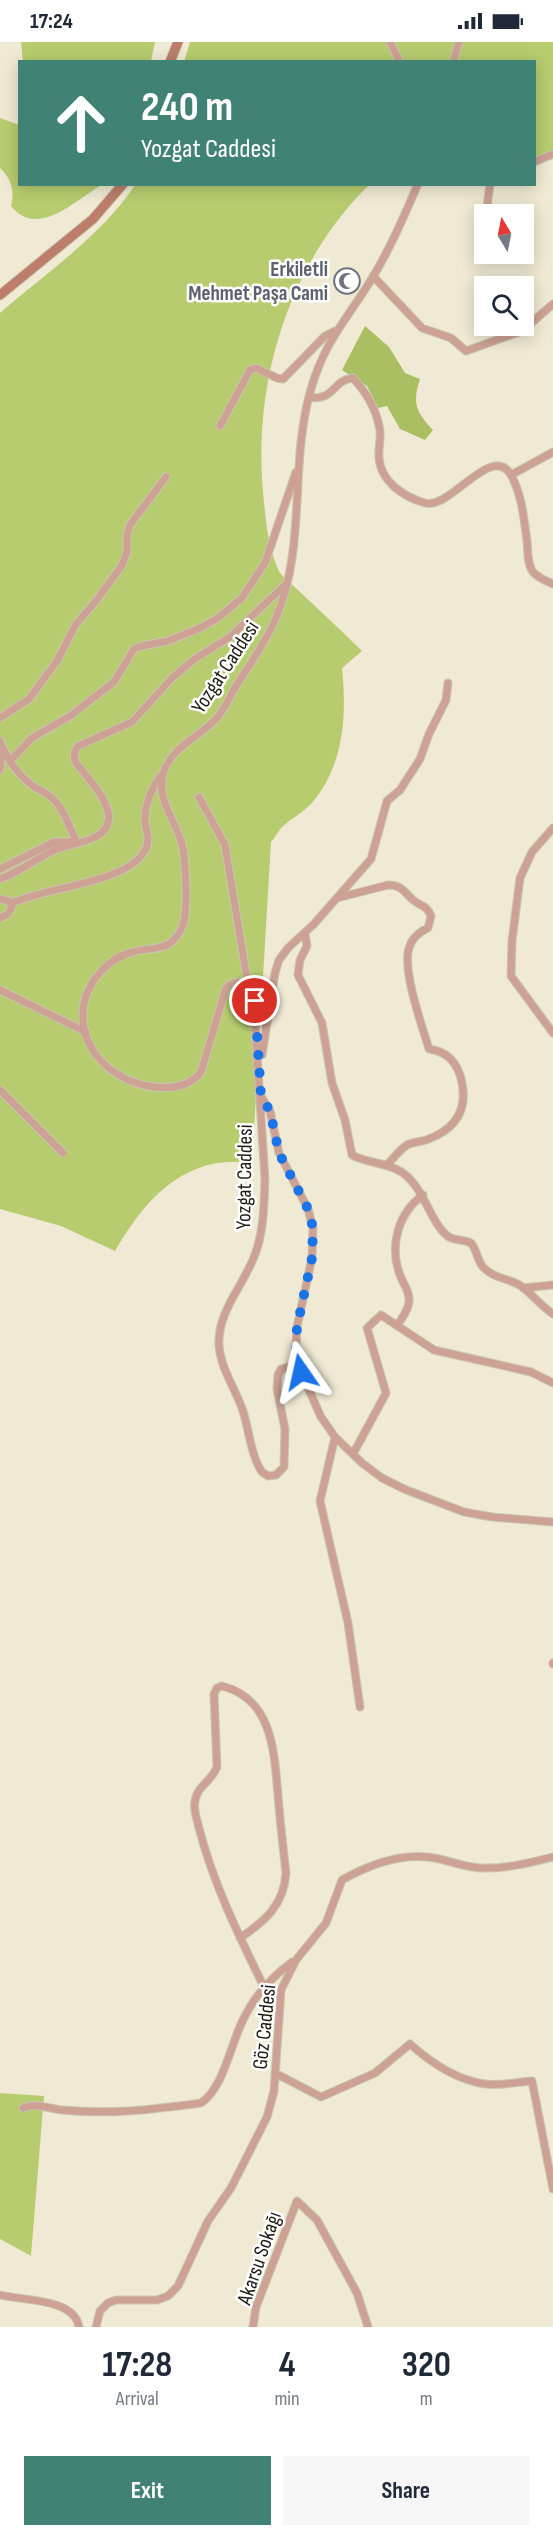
<!DOCTYPE html>
<html lang="en">
<head>
<meta charset="utf-8">
<style>
  :root { --surface:#fff; --page:#f6f6f7; --text:#1f2937; --muted:#747a83; --accent:#408273 }
  body { margin:0; font-family:"Sofia Sans Condensed",sans-serif; background:var(--page); color:var(--text); height:100vh; display:flex; flex-direction:column; font-size:22px; white-space:nowrap }
  * { box-sizing:border-box; margin:0 }
  p { font-size:20px; color:var(--muted) }
  .icon { flex:none; width:33px; height:33px; fill:none; stroke:currentColor; stroke-width:2; stroke-linecap:round; stroke-linejoin:round }
  .map { position:relative; height:2285px; overflow:hidden }
  .panel { display:flex; flex-direction:column; background:var(--surface); flex:1 }
  .panel>* { flex:none }
  .guide { position:absolute; left:18px; top:18px; width:518px; height:126px; border-radius:0px; box-shadow:0 3px 15px #0003; background:#408273; color:#fff; overflow:hidden }
  .needle { width:39px; rotate:350deg }
  .buttons { position:absolute; left:474px; top:162px; display:grid; gap:12px }
  .buttons a { display:grid; place-items:center; width:60px; height:60px; border-radius:0px; background:var(--surface); box-shadow:0 3px 15px #0003; font-size:30px }
  .pin { position:absolute; display:grid; place-items:center; width:51px; height:51px; color:#fff; margin:-26px; border:3px solid #fff; border-radius:50%; box-shadow:0 2px 6px #0007 }
  .me { position:absolute; width:66px; margin:-33px; rotate:349deg; stroke-linejoin:round; filter:drop-shadow(0 0 4px #0008) }
  .turn { display:flex; align-items:center; gap:21px; height:126px; padding:0 24px; font-size:27px }
  .turn .icon { width:78px; height:78px; stroke-width:2.5 }
  .turn b { display:block; font-size:42px; line-height:51px }
  .eta { display:flex; justify-content:space-evenly; align-items:center; height:102px; text-align:center }
  .eta b { font-size:36px; font-weight:700; line-height:42px }
  .primary-button { display:flex; gap:12px; margin-top:auto; padding:12px 24px }
  .primary-button a { flex:1; height:69px; border-radius:0px; background:var(--accent); color:#fff; font-size:24px; font-weight:700; line-height:69px; text-align:center }
  .primary-button a+a { background:var(--page); color:var(--text) }
  .status { display:flex; justify-content:space-between; align-items:center; height:42px; padding:0 30px; background:var(--surface); direction:ltr }
  .status svg { height:16px; fill:currentColor }
  .map>svg:first-child { display:block }
  .green { fill:#b7cc6f }
  .forest { fill:#aabf61 }
  .lines { fill:none; stroke-linecap:round; stroke-linejoin:round }
  .street-casing { stroke:#cac5b1; stroke-width:9 }
  .secondary-casing { stroke:#cac5b1; stroke-width:11 }
  .street { stroke:#cda294; stroke-width:7 }
  .secondary { stroke:#bc7e6a; stroke-width:9 }
  .route { stroke:#1a73e8; stroke-width:10; stroke-dasharray:0 18 }
  .labels { text-anchor:middle; stroke-width:5; stroke-linejoin:round; paint-order:stroke }
  .worship-label { font-size:21px; font-weight:bold; fill:#5b616d; stroke:#fff; text-anchor:end }
  .street-label { font-size:21px; fill:#1c1a12; stroke:#fff }
</style>
</head>
<body>
<div class="status"><b>17:24</b><svg viewBox="0 0 49 12"><path d="M0 12V9h3v3zM5 12V6h3v6zM10 12V3h3v9zM15 12V0h3v12zM26 1h20v11H26zM47 4h2v5h-2z"/></svg></div>
<div class="map">
<svg width="553" height="2285" viewBox="0 0 553 2285">
  <rect width="100%" height="100%" fill="#f0ead4"/>
  <path class="green" d="M21,0H155L151,19L23,20Z
    M190,0H553V114L534,121V20H184Z
    M0,76L19,83L20,142L101,143C75,159 37,197 11,164C15,149 11,136 0,126Z
    M135,143H369C286,224 251,347 264,460C266,482 269,507 278,527C281,535 293,543 300,550C321,570 342,589 362,609L342,626C347,674 344,724 311,762C302,771 291,777 282,785C278,789 275,796 271,800L252,1121C185,1112 146,1156 115,1209L61,1184L0,1167V271C45,232 103,192 135,143Z
    M0,2051L44,2054L31,2214L0,2197Z"/>
  <path class="forest" d="M365,284L389,305L405,331L420,337C412,361 416,370 433,388L425,398L400,387L387,364L378,366L367,344L342,328Z"/>
  <g class="lines">
    <g class="street-casing">
      <path id="street" d="M390,0L400,20
        M453,20L459,0
        M534,120L553,112
        M418,142C402,179 386,216 364,249C341,284 323,305 311,347C289,422 307,503 276,576C266,600 250,622 236,644C230,655 224,669 215,678C199,694 171,707 164,729C155,756 174,775 181,799C186,814 188,869 183,883C172,911 155,904 132,910C109,916 89,938 84,961C76,1007 114,1041 155,1045C173,1047 190,1044 201,1030L226,946C235,937 246,939 253,950L265,1137C264,1163 264,1191 254,1215C243,1244 217,1270 219,1304C221,1327 236,1348 243,1369C249,1388 251,1414 262,1430L268,1434L276,1433L284,1425L285,1387L277,1347L278,1333L281,1327L292,1324L301,1330L321,1375L335,1395L362,1421L382,1436L404,1447L464,1470L492,1475L553,1480
        M486,172L490,142
        M373,234L422,286L451,296L466,309L522,289L553,262
        M309,355C334,360 332,338 353,336C367,351 377,368 380,389C381,398 378,407 379,416C381,440 404,455 425,461C450,468 492,400 511,433C522,453 524,477 527,499C528,509 527,522 533,530C538,536 546,539 553,542
        M220,384L250,328L256,326L277,336L283,337L325,294L335,289
        M511,433L553,410
        M0,676L29,657L57,619L76,582L96,559L122,523L127,510V493L130,483L166,435
        M0,699C6,716 18,733 33,744C39,748 46,750 52,756C64,767 70,786 77,801
        M10,719L32,696L70,674L114,640L134,607L142,604L168,599L200,586L218,576L242,556L265,521L296,430
        M0,728L2,706
        M199,755L225,803L248,943
        M553,786L532,810L520,836L512,899L511,934L553,991
        M0,827L54,800H72
        M0,837C20,830 37,816 57,807C70,802 85,801 97,794C128,776 89,738 76,721C73,714 74,709 78,704L132,680L173,635L196,616L230,595L286,542
        M337,856L388,843C402,843 404,850 413,858C420,864 427,863 431,874L428,886C419,890 412,896 409,906C402,928 422,984 429,1007C444,1009 455,1018 460,1033C470,1066 457,1087 426,1098C420,1100 413,1100 407,1103C400,1107 393,1117 387,1123
        M0,857L9,859L12,865L8,872L0,876
        M11,861C26,856 40,851 56,848C80,841 147,832 148,797C148,791 145,784 145,778C145,761 152,745 163,731
        M305,891L307,904L300,918L298,933L322,981L332,1041L345,1078L352,1113C368,1122 388,1120 403,1131C425,1147 431,1183 449,1195C456,1199 463,1197 471,1201C477,1208 477,1218 483,1225C494,1237 509,1236 521,1244C532,1252 541,1264 553,1272
        M0,948L86,990
        M262,1013L275,931L279,918L288,906L314,882L371,817L387,759L400,748L420,717L429,692L446,658L448,641
        M0,1048L63,1111
        M261,1054L270,1069L279,1111L308,1167L313,1186L312,1216L297,1285L295,1325
        M523,1246L553,1243
        M397,1284C401,1277 409,1268 409,1259C410,1249 403,1242 400,1233C389,1204 398,1171 423,1153
        M335,1395L320,1459L348,1581L360,1665
        M353,1412L386,1351L367,1286L381,1273L434,1308L531,1330L553,1341
        M553,1622V1621
        M240,1896C265,1879 284,1863 286,1831C283,1805 280,1779 278,1753C274,1710 273,1657 222,1644L217,1646L214,1652L217,1725C212,1739 197,1744 195,1759C193,1768 197,1777 199,1786C213,1841 239,1894 264,1945
        M275,2031L321,2055L375,2031L410,2002C430,2020 457,2038 485,2042C500,2044 517,2040 532,2039L553,2147
        M23,2066C36,2060 49,2067 63,2068C110,2073 155,2067 201,2061C224,2046 231,2000 244,1976C255,1953 272,1935 292,1920
        M0,2253C24,2259 74,2256 79,2285
        M96,2285L100,2269L108,2261L116,2258H157L168,2254L178,2244L208,2179L231,2146L267,2075L274,2049L281,1948L296,1918L326,1881L342,1838C370,1822 403,1810 435,1816C450,1819 464,1825 480,1826C505,1827 529,1821 553,1815
        M253,2285L256,2265L297,2159L317,2178L357,2251L368,2285"/>
    </g>
    <g class="secondary-casing">
      <path id="secondary" d="M170,20L178,0
        M0,253L93,177L123,142"/>
    </g>
    <use href="#street" class="street"/>
    <use href="#secondary" class="secondary"/>
  </g>
  <g class="lines">
    <path class="route" d="M255,959L261,1054L270,1069L279,1111L308,1167L313,1186L312,1216L297,1285L295,1325L301,1330"/>
  </g>
  <defs>
    <g id="mosque-ring" transform="scale(1.35)"><circle r="9.5" fill="#fff" stroke="#6b7280" stroke-width="1.5"/><path d="M3.5-4.9A6 6 0 1 0 3.5 4.9A5 5 0 1 1 3.5-4.9Z" fill="#6b7280"/></g>
  </defs>
  <g fill-rule="evenodd">
    <use href="#mosque-ring" x="347" y="239"/>
  </g>
  <g class="labels">
    <g class="worship-label">
      <text x="328" y="234">Erkiletli<tspan x="328" dy="24">Mehmet Paşa Cami</tspan></text>
    </g>
    <g class="street-label">
      <text transform="translate(225 625) rotate(-57)" y="7">Yozgat Caddesi</text>
      <text transform="translate(244 1135) rotate(-89)" y="7">Yozgat Caddesi</text>
      <text transform="translate(264 1985) rotate(-84)" y="7">Göz Caddesi</text>
      <text transform="translate(259 2216) rotate(-71)" y="7">Akarsu Sokağı</text>
    </g>
  </g>
</svg>
<div class="buttons">
<a><svg class="needle" viewBox="-14 -14 28 28"><path d="M0-13l5 13h-10z" fill="#e53935"/><path d="M0 13l5-13h-10z" fill="#747a83"/></svg></a>
<a><svg class="icon" aria-label="search" viewBox="0 0 24 24"><circle cx="10" cy="10" r="6"/><path d="M15 15l6 6"/></svg></a>
</div>
<div class="pin" style="left:255px;top:959px;background:#d93025"><svg class="icon" aria-label="arrive" viewBox="0 0 24 24"><path d="M6 21V4h12l-3 4 3 4H6"/></svg></div>
<svg class="me" style="left:301px;top:1330px" viewBox="-20 -20 40 40"><path d="M0-17L14 15 0 8-14 15z" fill="#1a73e8" stroke="#fff" stroke-width="4"/></svg>
<div class="guide">
<div class="turn"><svg class="icon" aria-label="ahead" viewBox="0 0 24 24"><path d="M12 20V5M6 11l6-6 6 6"/></svg><div><b>240 m</b>Yozgat Caddesi</div></div>
</div>
</div>
<section class="panel">
<div class="eta">
<div><b>17:28</b><p>Arrival</p></div>
<div><b>4</b><p>min</p></div>
<div><b>320</b><p>m</p></div>
</div>
<div class="primary-button"><a>Exit</a><a>Share</a></div>
</section>
</body>
</html>
